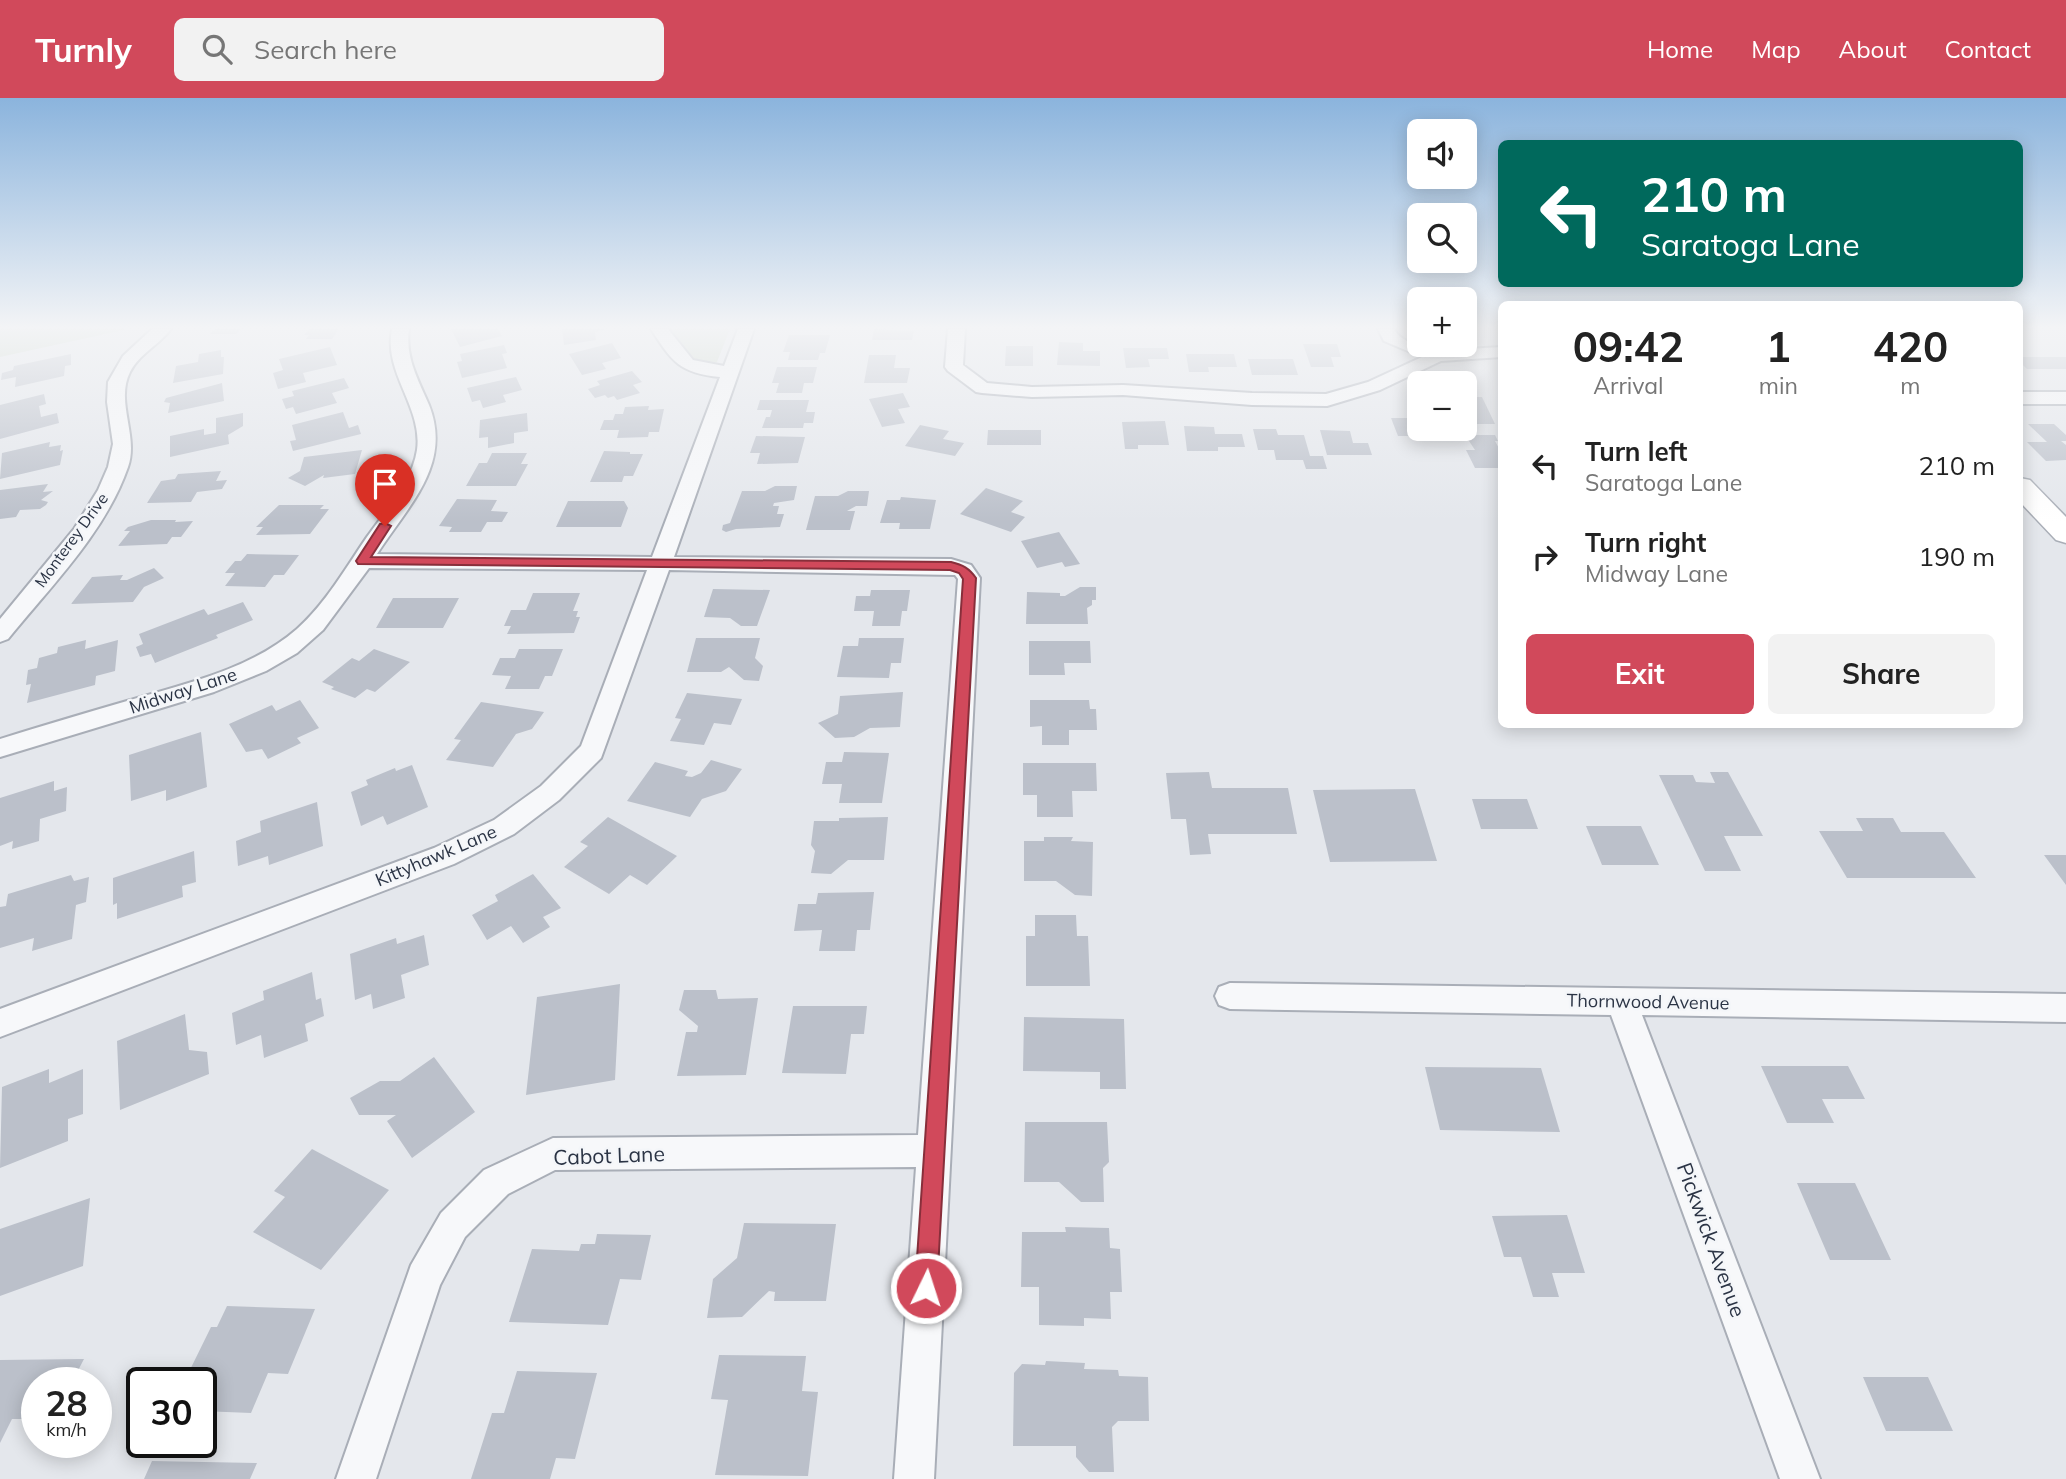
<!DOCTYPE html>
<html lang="en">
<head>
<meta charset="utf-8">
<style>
  :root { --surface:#fff; --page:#f2f2f2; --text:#222; --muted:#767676; --accent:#d1495b }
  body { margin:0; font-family:Mulish,sans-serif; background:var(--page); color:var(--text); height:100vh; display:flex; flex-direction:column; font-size:26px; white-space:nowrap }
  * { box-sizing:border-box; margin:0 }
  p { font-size:23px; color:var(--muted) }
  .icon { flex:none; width:38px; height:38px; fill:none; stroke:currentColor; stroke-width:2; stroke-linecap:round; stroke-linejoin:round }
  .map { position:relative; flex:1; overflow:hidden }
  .side { position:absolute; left:1498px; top:203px; width:525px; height:427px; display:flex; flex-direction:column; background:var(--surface); border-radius:10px; box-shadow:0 4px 18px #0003 }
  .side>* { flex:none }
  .banner { position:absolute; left:1498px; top:42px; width:525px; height:147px; border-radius:10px; box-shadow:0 4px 18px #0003; background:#00695c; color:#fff; overflow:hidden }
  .fabs { position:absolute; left:1407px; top:21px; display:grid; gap:14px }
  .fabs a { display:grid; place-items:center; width:70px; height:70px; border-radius:10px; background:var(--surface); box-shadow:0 4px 18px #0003; font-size:35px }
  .speed { position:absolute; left:21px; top:1269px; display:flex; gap:14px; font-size:35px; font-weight:700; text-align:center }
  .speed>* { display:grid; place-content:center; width:91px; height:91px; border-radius:50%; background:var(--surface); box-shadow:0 4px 18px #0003; line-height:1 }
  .speed small { font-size:18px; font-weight:400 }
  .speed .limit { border:4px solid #111; border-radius:10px; background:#fff; color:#111 }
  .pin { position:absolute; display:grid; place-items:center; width:60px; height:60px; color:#fff; margin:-72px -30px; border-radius:50% 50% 50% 0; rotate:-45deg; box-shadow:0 0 7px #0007 }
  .pin .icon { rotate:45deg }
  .me { position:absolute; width:77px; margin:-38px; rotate:4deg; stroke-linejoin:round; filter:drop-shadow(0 0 5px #0008) }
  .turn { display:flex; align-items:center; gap:24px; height:147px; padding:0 28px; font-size:32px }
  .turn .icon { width:91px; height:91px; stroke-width:2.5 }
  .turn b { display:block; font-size:49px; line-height:60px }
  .eta { display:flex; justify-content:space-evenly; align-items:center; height:119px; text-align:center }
  .eta b { font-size:42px; font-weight:700; line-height:49px }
  .cta { display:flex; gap:14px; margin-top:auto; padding:14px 28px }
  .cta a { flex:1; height:80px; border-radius:10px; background:var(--accent); color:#fff; font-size:28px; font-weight:700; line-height:80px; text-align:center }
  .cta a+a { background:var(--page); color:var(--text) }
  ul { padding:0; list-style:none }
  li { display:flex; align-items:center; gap:21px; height:91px; padding:0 28px }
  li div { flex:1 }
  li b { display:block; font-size:26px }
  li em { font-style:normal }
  header { display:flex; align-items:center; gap:42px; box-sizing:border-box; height:98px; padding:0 35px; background:var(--accent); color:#fff }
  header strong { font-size:33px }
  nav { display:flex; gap:38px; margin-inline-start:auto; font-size:24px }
  .search { width:490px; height:63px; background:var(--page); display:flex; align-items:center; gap:18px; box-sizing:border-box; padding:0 24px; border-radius:10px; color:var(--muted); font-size:26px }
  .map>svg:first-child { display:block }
  .green { fill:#c9d6c5 }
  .building { fill:#bbc0ca }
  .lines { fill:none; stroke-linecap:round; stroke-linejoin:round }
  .street-casing { stroke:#a9aeb7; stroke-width:4 }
  .secondary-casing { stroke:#a9aeb7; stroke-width:3 }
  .street { fill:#f7f8fa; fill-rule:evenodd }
  .secondary { fill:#fff; fill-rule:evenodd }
  .route { fill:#d1495b; stroke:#882f3b; stroke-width:2 }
  .labels { text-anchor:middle; stroke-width:5; stroke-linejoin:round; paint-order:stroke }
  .far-street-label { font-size:16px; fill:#2b3445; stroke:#f4f6f9 }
  .street-label { font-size:18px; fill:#2b3445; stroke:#f4f6f9 }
  .near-street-label { font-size:21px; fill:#2b3445; stroke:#f4f6f9 }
</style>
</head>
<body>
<header>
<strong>Turnly</strong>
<div class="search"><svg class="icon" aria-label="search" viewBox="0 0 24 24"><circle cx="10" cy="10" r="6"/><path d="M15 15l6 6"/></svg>Search here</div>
<nav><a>Home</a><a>Map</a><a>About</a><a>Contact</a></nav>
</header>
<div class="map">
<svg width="2066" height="1381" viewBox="0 0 2066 1381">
  <rect width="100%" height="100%" fill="#e4e7ec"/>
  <path class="green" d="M0,231H128L0,259Z
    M665,231H730L717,264C688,273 681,252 665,231Z"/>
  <path class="building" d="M215,231H241L236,236H210Z
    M309,231H339L332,241H306L309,237H304Z
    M451,231H498L502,238L460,249Z
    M562,231H604L605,232L595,234L596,242L564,247Z
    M874,231L914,233L912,242H872Z
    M789,237H830L825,255H820L818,262H788L790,254H783Z
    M1059,244L1083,245V253H1100V268L1057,267Z
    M612,245L621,260L602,265L606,271L582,277L569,256Z
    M1303,246H1337L1341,259H1331L1334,269H1311Z
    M504,247L507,255L502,256L507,270L462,280L457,264L462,263L460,256Z
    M1006,248H1033V268H1005Z
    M330,249L337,267L303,275L306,284L278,291L273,275L283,272L279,261Z
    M1123,250H1167L1169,261H1148L1150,269L1126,270Z
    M221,252V259H224L223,276L173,285L176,268L198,264L199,256Z
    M71,256V267L65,268L64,278L15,289L16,279L1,282L2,275L13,272L14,268Z
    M1186,256H1234L1237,269H1208L1209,274H1189Z
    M869,257H896L894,270H910L907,285H864Z
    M2020,259H2066V271H2027L2020,264Z
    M1248,261H1293L1298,277H1252Z
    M777,269H817L813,285H804L802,295H776L779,285H772Z
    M632,273L642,284L633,287L640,295L617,302L614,298L608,300L605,297L595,300L588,291L600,287L597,283Z
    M516,279L522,292L503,297L506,304L483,310L480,302L472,304L467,290Z
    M344,280L349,290L332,295L337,305L296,316L293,309L286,311L282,301L294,298L292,293Z
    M222,285L224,303L168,315L170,305L164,304L166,300Z
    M903,295L910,309L898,311L905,325L882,329L869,301Z
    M44,296L46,306L39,308L41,319L57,315L59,325L0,341V307Z
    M1465,299H1482L1495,326H1465Z
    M760,302H809L806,314H815L813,325H804L803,330H762L766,319H770L772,312H757Z
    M649,308L648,312L664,311L659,334H649L648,339L617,340L619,332H600L604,322H613L615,316H623L625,309Z
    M343,314L349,330L358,327L361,336L293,353L290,343L296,342L292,327Z
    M243,315V328L228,337L229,346L170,359V338L204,331V337L216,335V320Z
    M527,315L528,333L514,335V345L488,350V339L479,340L480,322Z
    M1391,320H1419V331H1433L1436,338H1398Z
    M1165,323L1169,347H1138V351H1125L1122,324Z
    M2028,326H2054L2066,337V343H2061L2066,347V362L2046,363L2027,344H2047Z
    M920,327L949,333L943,341L964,345L955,358L905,348Z
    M1184,328L1214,329L1215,336H1242L1245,349H1218V353H1187Z
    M1253,331H1276L1278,337H1304L1310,358H1323L1327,371H1306L1303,362H1276L1274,352H1258Z
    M988,332H1041V347H987Z
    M1320,332L1350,333L1353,345H1368L1372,357H1327Z
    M1465,337H1495L1498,343H1495L1502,356V370H1475L1466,352H1475Z
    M756,338L805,339L798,365L757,366L760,355H750Z
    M50,344L49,349L61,347L60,353L63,352L60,367L0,381L2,355Z
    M362,352L355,376L323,380L324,377L305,388L288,380L300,373L304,359Z
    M604,353L630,354V356H643L633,378H624L622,384H590Z
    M492,355H527L521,366H528L516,388H466L479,365H487Z
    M221,373L216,383L227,382L222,391L197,394L191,404L147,405L161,383L175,381L178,376Z
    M48,386L43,394L53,393L41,402L48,404L46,407L40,411L20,412L16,419L0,421V392Z
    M775,388H797L794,402L774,405L773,408H779L777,416H784L780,429L736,431L726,434L722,432L723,427L730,425L742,393H765Z
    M986,390L1023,403L1011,414L1025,419L1011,434L960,416Z
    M848,393H869L867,408H856L847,413H855L850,432H806L815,398H838Z
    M901,399L936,402L930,431H899L900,425H880L887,402H900Z
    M457,401L497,402L491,413L508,414L502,424H487L481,434H449L452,429L439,428Z
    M568,403H624L628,410L621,429H556Z
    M279,407H324L320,411H329L310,436L256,437L263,429H256Z
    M151,422H176L175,424L193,423L181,439H172L167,446L118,448L130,433H124L128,429Z
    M1059,434L1080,466L1065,469L1062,464L1037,470L1021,443Z
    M247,456L299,457L284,477H274L265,489L225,488L235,475H225L235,463H241Z
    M154,470L164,480L144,489L133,504L71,506L92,479L123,477L120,482H127Z
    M1080,489H1096V502H1092V507L1087,510L1088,526H1026L1027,494L1060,495V498H1065Z
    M713,491L770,492L757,528H741L730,520L704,519Z
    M871,492H910L907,513H902L900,528H872L874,513H854L856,498H870Z
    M533,495H580L573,513H578L576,519H580L574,535L507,536L511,528H504L511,512H526Z
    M393,500H459L443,530H376Z
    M243,504L253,522L216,537L218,540L155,565L151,556L140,559L136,549L143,546L139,536L204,511L208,517Z
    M696,540H760L755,560L763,568L759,583L744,582L729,569L721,574H687Z
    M859,540H904L901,565H891L889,580L837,579L843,548H858Z
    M86,542L85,551L118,542L115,573L96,578L95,587L27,605L31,586L26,587L28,572L37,570L39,560L57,555L58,549Z
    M1029,543H1090L1091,565H1064L1065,577H1029Z
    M374,551L410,564L375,594L367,591L355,600L331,591L334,589L322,584L352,560L359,563Z
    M519,551H563L552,578H545L539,591H505L511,578L492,577L500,560H515Z
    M903,594L900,629L870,630L854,639L835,640L818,625L838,616L840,598Z
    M687,595L742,601L731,627L714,625L704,647L670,643L681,621L675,620Z
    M300,602L319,630L297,640L301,645L268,661L262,651L246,654L229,626L272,607L276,613Z
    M1030,602H1089L1090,611H1096L1097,632H1069V647H1042V628L1030,629Z
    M481,604L544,614L532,631L516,636L493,669L446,662L461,642L454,641Z
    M201,634L207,689L166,703V692L131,703L129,657Z
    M844,654L889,655L882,705H839L842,686H822L826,664H842Z
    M711,662L742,671L726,693L702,701L690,719L627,703L655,664L688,673L685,678L692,679L701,675Z
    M1023,665H1096L1097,693H1072L1073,719H1037V697H1023Z
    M412,667L428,709L387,727L383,718L361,728L351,694L368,687L366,682L395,670L396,673Z
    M1209,674L1212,690H1288L1297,736H1208L1211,756L1190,757L1186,721H1171L1166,675Z
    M1710,674H1728L1763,738H1724L1741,773H1705L1659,677H1693L1696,684L1715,685Z
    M54,683V693L67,689L66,713L40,721L39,743L12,751L13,743L0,748V700Z
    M1415,691L1437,763L1330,764L1313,692Z
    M1472,701H1527L1538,731H1481Z
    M317,704L323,748L269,767L268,758L238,768L236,743L261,734L260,723Z
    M608,719L677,758L647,787L630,777L609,796L564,769L588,748L580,744Z
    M888,719L884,762H848L831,776L811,775L815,753L811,747L814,723H839V720Z
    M1856,720H1893L1901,734H1944L1976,780H1847L1819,733H1863Z
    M1586,728H1641L1659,767H1602Z
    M1044,739H1073L1071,743L1093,744L1092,798L1075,797L1056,783H1024V743H1044Z
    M194,753L196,784L182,788L183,799L117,821V805L113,807V780Z
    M2044,757H2066V787Z
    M533,776L561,810L543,819L550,829L523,845L511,828L487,842L472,817L498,803L495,797Z
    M71,777L74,783L89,779L86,804L76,807L72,841L32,853L34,840L0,850V809L6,808L8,796Z
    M874,794L870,832H857L855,853H819L822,832L794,833L798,806H816L818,795Z
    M1035,817H1076L1077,838H1088L1090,888H1026V838H1035Z
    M424,837L429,867L401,877L405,900L373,911L371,896L355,902L350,856L396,840L397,846Z
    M312,874L316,902L321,900L324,918L305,926L308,943L264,960L261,937L236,947L232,915L264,902L263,893Z
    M620,886L615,982L526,997L537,899Z
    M684,892H716L718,901L758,900L746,977L677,978L686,934H697L698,928L679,912Z
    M793,908H867L864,936H851L846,976L782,975Z
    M185,916L189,952L207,954L209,976L120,1012L117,943Z
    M1024,919L1124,921L1126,991H1100V974L1023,973Z
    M434,959L475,1014L412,1060L387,1023L396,1017H359L350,1000L380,983H400Z
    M1761,968H1848L1865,1001H1822L1834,1025H1787Z
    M1425,969L1541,970L1560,1034L1440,1032Z
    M49,971V985L83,971V1016L68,1021V1043L0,1070L2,989Z
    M1025,1024H1107L1109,1064L1103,1070L1104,1104H1081L1059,1084H1024Z
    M312,1051L389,1092L321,1172L253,1134L285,1099L274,1093Z
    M1797,1085H1855L1891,1162H1830Z
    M90,1100L83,1168L0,1198V1131Z
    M1567,1117L1585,1175H1552L1559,1199H1533L1521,1159H1504L1492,1118Z
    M744,1125L836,1126L826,1203H774L775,1194L769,1193L742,1219L707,1220L713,1181L737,1160Z
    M1065,1129L1109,1130L1110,1150L1120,1151L1122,1194H1110L1111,1221L1084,1220V1228L1039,1227V1189H1021L1022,1134H1066Z
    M597,1136L651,1137L641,1182L620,1181L608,1227L509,1224L532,1151L579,1153L581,1146H595Z
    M227,1208L315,1211L288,1276L268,1275L251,1315L201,1313V1284H184L211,1229H217Z
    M719,1257L806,1258L802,1293L818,1294L808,1378L715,1377L728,1302L711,1301Z
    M84,1261L72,1284H37V1321H12L0,1345V1262Z
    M1046,1263L1085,1265L1084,1271L1118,1272L1119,1278L1148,1279L1149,1323H1118L1112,1329L1114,1374H1089L1076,1359V1348H1013L1014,1275L1022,1266L1045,1267Z
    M517,1273L597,1275L575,1361L556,1360L550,1381H471L492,1315H504Z
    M1863,1279H1928L1953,1333H1886Z
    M152,1363L257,1365L250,1381H144Z"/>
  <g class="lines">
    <g class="street-casing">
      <path id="street" d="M152,231H171C159,247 139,256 130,274C115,304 139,338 128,369C105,435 51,488 8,541L0,544V521L74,431L98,392L108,369L113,346L107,304L108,284L123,258Z
        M392,231H409C405,260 418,281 429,307C453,367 407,409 377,456L652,459L720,279C680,275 672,264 651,231H668L693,262L724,268L738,231H754L674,459L951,461L971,467L980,480L934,1381H894L916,1069L555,1072L508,1096L465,1139L440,1187L376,1381H336L411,1167L441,1115L484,1072L553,1040L918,1037L958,481L955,477L669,472L601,660L559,702L514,736L454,766L0,939V911L434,750L494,722L541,688L581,648L647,472L369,470L323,532L297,555L266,573L214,594L0,659V641C42,628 85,615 127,603C184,586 250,572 297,531C326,505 345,471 367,439C385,413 412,385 417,352C423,309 383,275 392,231Z
        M948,231H965L963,267L987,285L1032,289L1123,287L1252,295L1326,296L1368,284L1422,259L1384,243L1378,231H1394C1409,259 1475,250 1502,249V259L1441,263L1380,292L1327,308L1252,307L1123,297L1032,299L982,295L976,294L948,273L945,269Z
        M2020,294H2066V306H2020Z
        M1230,885L2066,896V924L1642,917L1820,1381H1780L1611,917L1230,911L1219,907L1215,898L1219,889Z"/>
    </g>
    <g class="secondary-casing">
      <path id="secondary" d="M2020,380L2030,382L2066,419V445L2056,442L2020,404Z"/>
    </g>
    <use href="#street" class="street"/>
    <use href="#secondary" class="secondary"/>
  </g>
  <linearGradient id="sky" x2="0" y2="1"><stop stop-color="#8bb4dd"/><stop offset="0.54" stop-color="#f3f4f6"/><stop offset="1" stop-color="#f3f4f6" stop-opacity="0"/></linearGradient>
  <rect width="2066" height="424" fill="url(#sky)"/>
  <path class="route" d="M385,425L391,428L371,459L951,464C963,467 969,470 976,480L937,1190L934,1198L926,1201L918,1198L915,1190L963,481L959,475L950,472L358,466L356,463L380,426Z"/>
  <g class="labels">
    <g class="far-street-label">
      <text transform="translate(71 442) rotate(-54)" y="6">Monterey Drive</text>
    </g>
    <g class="street-label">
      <text transform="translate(183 593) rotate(-18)" y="6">Midway Lane</text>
      <text transform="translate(436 758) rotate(-23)" y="6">Kittyhawk Lane</text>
      <text transform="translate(1648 904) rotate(1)" y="6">Thornwood Avenue</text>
    </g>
    <g class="near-street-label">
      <text transform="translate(609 1058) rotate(-2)" y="7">Cabot Lane</text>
      <text transform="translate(1711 1142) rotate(70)" y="7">Pickwick Avenue</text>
    </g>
  </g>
</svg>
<div class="fabs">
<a><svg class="icon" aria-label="sound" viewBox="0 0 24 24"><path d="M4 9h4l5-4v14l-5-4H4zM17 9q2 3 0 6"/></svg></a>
<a><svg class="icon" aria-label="search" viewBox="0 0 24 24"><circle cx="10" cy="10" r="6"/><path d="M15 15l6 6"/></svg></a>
<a>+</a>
<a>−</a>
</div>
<div class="speed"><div>28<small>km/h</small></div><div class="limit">30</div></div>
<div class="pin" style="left:385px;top:428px;background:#d93025"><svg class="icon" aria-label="arrive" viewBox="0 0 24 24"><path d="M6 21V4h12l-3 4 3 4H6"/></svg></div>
<svg class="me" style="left:926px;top:1190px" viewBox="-20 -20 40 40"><circle r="17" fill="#d1495b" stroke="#fff" stroke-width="3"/><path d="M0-11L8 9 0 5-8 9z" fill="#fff"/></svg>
<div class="banner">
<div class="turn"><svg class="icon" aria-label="left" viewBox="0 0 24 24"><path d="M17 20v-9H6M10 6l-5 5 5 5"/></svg><div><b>210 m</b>Saratoga Lane</div></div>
</div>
<section class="side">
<div class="eta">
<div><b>09:42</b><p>Arrival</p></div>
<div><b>1</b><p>min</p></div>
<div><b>420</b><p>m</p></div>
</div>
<ul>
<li><svg class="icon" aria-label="left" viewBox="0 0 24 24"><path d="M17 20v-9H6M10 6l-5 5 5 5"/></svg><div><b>Turn left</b><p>Saratoga Lane</p></div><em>210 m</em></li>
<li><svg class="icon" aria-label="right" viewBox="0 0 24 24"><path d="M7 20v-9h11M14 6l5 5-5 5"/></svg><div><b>Turn right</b><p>Midway Lane</p></div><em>190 m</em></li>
</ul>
<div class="cta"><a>Exit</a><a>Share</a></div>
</section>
</div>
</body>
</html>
